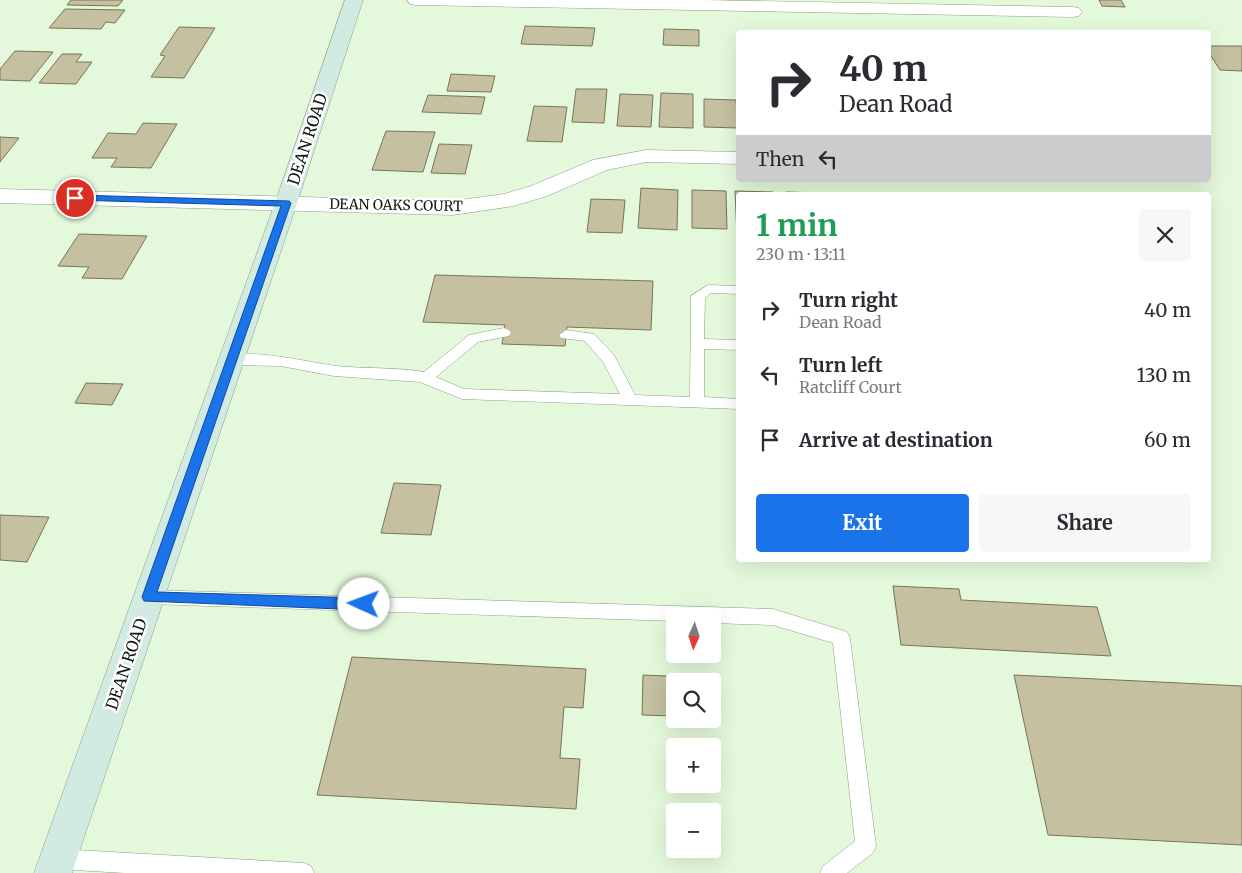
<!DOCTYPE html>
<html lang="en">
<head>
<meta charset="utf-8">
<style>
  :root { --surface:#fff; --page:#f7f7f7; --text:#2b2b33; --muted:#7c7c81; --accent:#1a73e8 }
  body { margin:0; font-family:Merriweather,serif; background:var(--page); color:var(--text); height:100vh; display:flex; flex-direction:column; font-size:19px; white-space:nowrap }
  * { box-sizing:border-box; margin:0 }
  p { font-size:16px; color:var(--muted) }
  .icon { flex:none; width:28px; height:28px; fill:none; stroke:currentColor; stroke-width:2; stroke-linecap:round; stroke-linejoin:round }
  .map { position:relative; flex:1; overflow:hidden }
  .details { position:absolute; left:736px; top:192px; width:475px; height:370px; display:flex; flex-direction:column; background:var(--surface); border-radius:5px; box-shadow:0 5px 20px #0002 }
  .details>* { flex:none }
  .top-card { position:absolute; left:736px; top:30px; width:475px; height:152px; border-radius:5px; box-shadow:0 5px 20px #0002; background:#fff; color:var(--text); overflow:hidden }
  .needle { width:32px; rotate:183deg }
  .controls { position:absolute; left:666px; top:608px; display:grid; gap:10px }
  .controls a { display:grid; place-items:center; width:55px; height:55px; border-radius:5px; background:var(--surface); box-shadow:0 5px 20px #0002; font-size:25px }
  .pin { position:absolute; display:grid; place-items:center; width:42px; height:42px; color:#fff; margin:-21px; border:2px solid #fff; border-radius:50%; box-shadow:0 1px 5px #0007 }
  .me { position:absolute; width:55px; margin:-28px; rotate:272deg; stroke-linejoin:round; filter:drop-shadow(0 0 4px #0008) }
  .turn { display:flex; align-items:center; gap:18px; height:105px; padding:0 20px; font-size:22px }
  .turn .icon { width:65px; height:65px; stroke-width:2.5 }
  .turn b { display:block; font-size:35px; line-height:42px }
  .then { display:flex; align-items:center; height:48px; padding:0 20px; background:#0003; gap:10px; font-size:19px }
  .round { display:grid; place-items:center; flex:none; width:52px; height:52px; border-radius:5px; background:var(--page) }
  .summary { display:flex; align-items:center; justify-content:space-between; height:85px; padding:0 20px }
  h1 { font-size:30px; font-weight:700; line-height:38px; color:#1e9e55 }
  .cta { display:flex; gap:10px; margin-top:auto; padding:10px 20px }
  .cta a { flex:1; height:58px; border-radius:5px; background:var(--accent); color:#fff; font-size:20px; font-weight:700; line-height:58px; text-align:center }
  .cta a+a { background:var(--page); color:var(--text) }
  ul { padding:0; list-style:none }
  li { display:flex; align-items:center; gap:15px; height:65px; padding:0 20px }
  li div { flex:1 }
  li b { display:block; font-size:19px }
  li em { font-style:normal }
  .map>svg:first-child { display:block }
  .building { fill:#c4c0a0; stroke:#787457 }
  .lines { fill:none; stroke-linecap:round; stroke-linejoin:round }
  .service-casing { stroke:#8b9e84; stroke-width:1 }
  .minor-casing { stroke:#8b9e84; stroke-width:1 }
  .secondary-casing { stroke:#8b9e84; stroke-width:1 }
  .service { fill:#fff; fill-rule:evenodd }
  .minor { fill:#fff; fill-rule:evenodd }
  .secondary { fill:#d1eae2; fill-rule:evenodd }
  .route { fill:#1a73e8; stroke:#114b97 }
  .labels { text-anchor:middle; stroke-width:5; stroke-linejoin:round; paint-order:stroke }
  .far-street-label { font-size:14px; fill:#11180e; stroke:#fff }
  .street-label { font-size:16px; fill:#11180e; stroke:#fff }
</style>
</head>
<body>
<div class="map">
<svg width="1242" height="873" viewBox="0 0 1242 873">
  <rect width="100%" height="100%" fill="#e4f9dc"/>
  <path class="building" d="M71,0H123L118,6L67,5Z
    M1099,0H1121L1125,7L1102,6Z
    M65,9L125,10L115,23L106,22L101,29L49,28Z
    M525,26L595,28L592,46L521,44Z
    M179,27L215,28L184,78L151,77L165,56L160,55Z
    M664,29L699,30V46L663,45Z
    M1209,46H1242V71L1220,70L1209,53Z
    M15,51L53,52L30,81L0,80V69Z
    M62,54H82L76,62H92L76,84L39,83Z
    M451,74L495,76L491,92L447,91Z
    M576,89H607L604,123L572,122Z
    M661,93L693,94V128L659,127Z
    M620,94L653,95L651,127L617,126Z
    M428,95L485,97L481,114L422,112Z
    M704,99L736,100L738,128L704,127Z
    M534,106L567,107L562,142L527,141Z
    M143,123L177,124L151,168L111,167L117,158H92L108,133L136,134Z
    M386,131L435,132L423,172L372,170Z
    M0,137L19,138L0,162Z
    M439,144L472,145L465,174L431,173Z
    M641,188L678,190L677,230L638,228Z
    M692,190L726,191L727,229L692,228Z
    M735,191L773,192V195H739V237H737Z
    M786,192L822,193V195H786Z
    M591,199L625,200L622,233L587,232Z
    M79,234L147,236L122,279L82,278L89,267L58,266Z
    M435,275L653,281L651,330L567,327L565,346L502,344L505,325L423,322Z
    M86,383L123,384L112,405L75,403Z
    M394,483L441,485L431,535L381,533Z
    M0,515L49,517L27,562L0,560Z
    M893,586L959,589L961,600L1097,607L1111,656L901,645Z
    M352,657L586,669L583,708L564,707L560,758L580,759L576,809L317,795Z
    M643,675L691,677V681H675V716L642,715Z
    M1014,675L1242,686V845L1048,835Z"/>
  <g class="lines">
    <g class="service-casing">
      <path id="service" d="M708,285L739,286V294L711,293L705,298L704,339L739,340V350L704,349V397L739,399V409L462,399L420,382L334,376L281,366L231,365L224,360C233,344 318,364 336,366C365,369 395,367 424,372L469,335L504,328L509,330L511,333L509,336L478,342L436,377L464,389L620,394L603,362L585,341L561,338L559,335L566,330L594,334L614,355L635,395L690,397L691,296Z
        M149,590L773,609L841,630L847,632L850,638L876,846L873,853L847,873H820L823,866L855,841L833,643L773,625L712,623V616H675V621L149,604L143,602L140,597L143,592Z
        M58,849L304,863L311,866L314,873H125L58,869L51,866L48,859L51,852Z"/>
    </g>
    <g class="minor-casing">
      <path id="minor" d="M407,0H704L1073,7L1079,8L1082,12L1079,16L1073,17L416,5L410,4Z
        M646,150L739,152V164L646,162L607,170L547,196L514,206L453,215L0,203V189L453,201L504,194L531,186L593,160Z"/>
    </g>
    <g class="secondary-casing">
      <path id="secondary" d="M345,0H363L297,203L72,873H34L275,203Z"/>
    </g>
    <use href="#service" class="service"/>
    <use href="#minor" class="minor"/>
    <use href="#secondary" class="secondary"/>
  </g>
  <path class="route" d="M75,195L289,201L291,203L157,592L364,598L369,600L371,604L369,608L364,610L144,601L142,597L281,206L72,200L70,198Z"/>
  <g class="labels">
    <g class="far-street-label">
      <text transform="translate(396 205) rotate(1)" y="5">DEAN OAKS COURT</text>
    </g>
    <g class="street-label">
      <text transform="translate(307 139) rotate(-72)" y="6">DEAN ROAD</text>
      <text transform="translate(126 664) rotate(-71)" y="6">DEAN ROAD</text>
    </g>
  </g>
</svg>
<div class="controls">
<a><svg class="needle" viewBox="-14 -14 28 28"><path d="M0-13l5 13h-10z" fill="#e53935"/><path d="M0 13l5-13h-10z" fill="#7c7c81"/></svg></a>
<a><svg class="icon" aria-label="search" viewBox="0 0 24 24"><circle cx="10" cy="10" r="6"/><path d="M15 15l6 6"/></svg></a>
<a>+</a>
<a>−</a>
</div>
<div class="pin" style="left:75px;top:198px;background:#d93025"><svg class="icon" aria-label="arrive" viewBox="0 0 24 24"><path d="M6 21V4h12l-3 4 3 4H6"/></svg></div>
<svg class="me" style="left:364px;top:604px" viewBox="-20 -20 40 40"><circle r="19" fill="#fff"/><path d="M0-13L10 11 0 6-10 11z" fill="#1a73e8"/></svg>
<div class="top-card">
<div class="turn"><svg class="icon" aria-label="right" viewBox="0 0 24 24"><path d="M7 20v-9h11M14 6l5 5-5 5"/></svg><div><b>40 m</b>Dean Road</div></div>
<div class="then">Then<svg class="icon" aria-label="left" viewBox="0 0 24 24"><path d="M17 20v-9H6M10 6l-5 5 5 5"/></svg></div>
</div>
<section class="details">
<div class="summary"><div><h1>1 min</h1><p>230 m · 13:11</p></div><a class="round"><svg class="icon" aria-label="close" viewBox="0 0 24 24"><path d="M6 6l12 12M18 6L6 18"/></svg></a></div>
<ul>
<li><svg class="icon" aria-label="right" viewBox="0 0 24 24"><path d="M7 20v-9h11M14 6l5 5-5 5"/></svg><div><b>Turn right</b><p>Dean Road</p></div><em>40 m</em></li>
<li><svg class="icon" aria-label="left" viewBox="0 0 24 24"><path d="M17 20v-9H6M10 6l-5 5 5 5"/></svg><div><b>Turn left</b><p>Ratcliff Court</p></div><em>130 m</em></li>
<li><svg class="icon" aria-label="arrive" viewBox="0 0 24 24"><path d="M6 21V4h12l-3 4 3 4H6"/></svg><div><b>Arrive at destination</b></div><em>60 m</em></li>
</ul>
<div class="cta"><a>Exit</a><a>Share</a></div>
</section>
</div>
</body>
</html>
